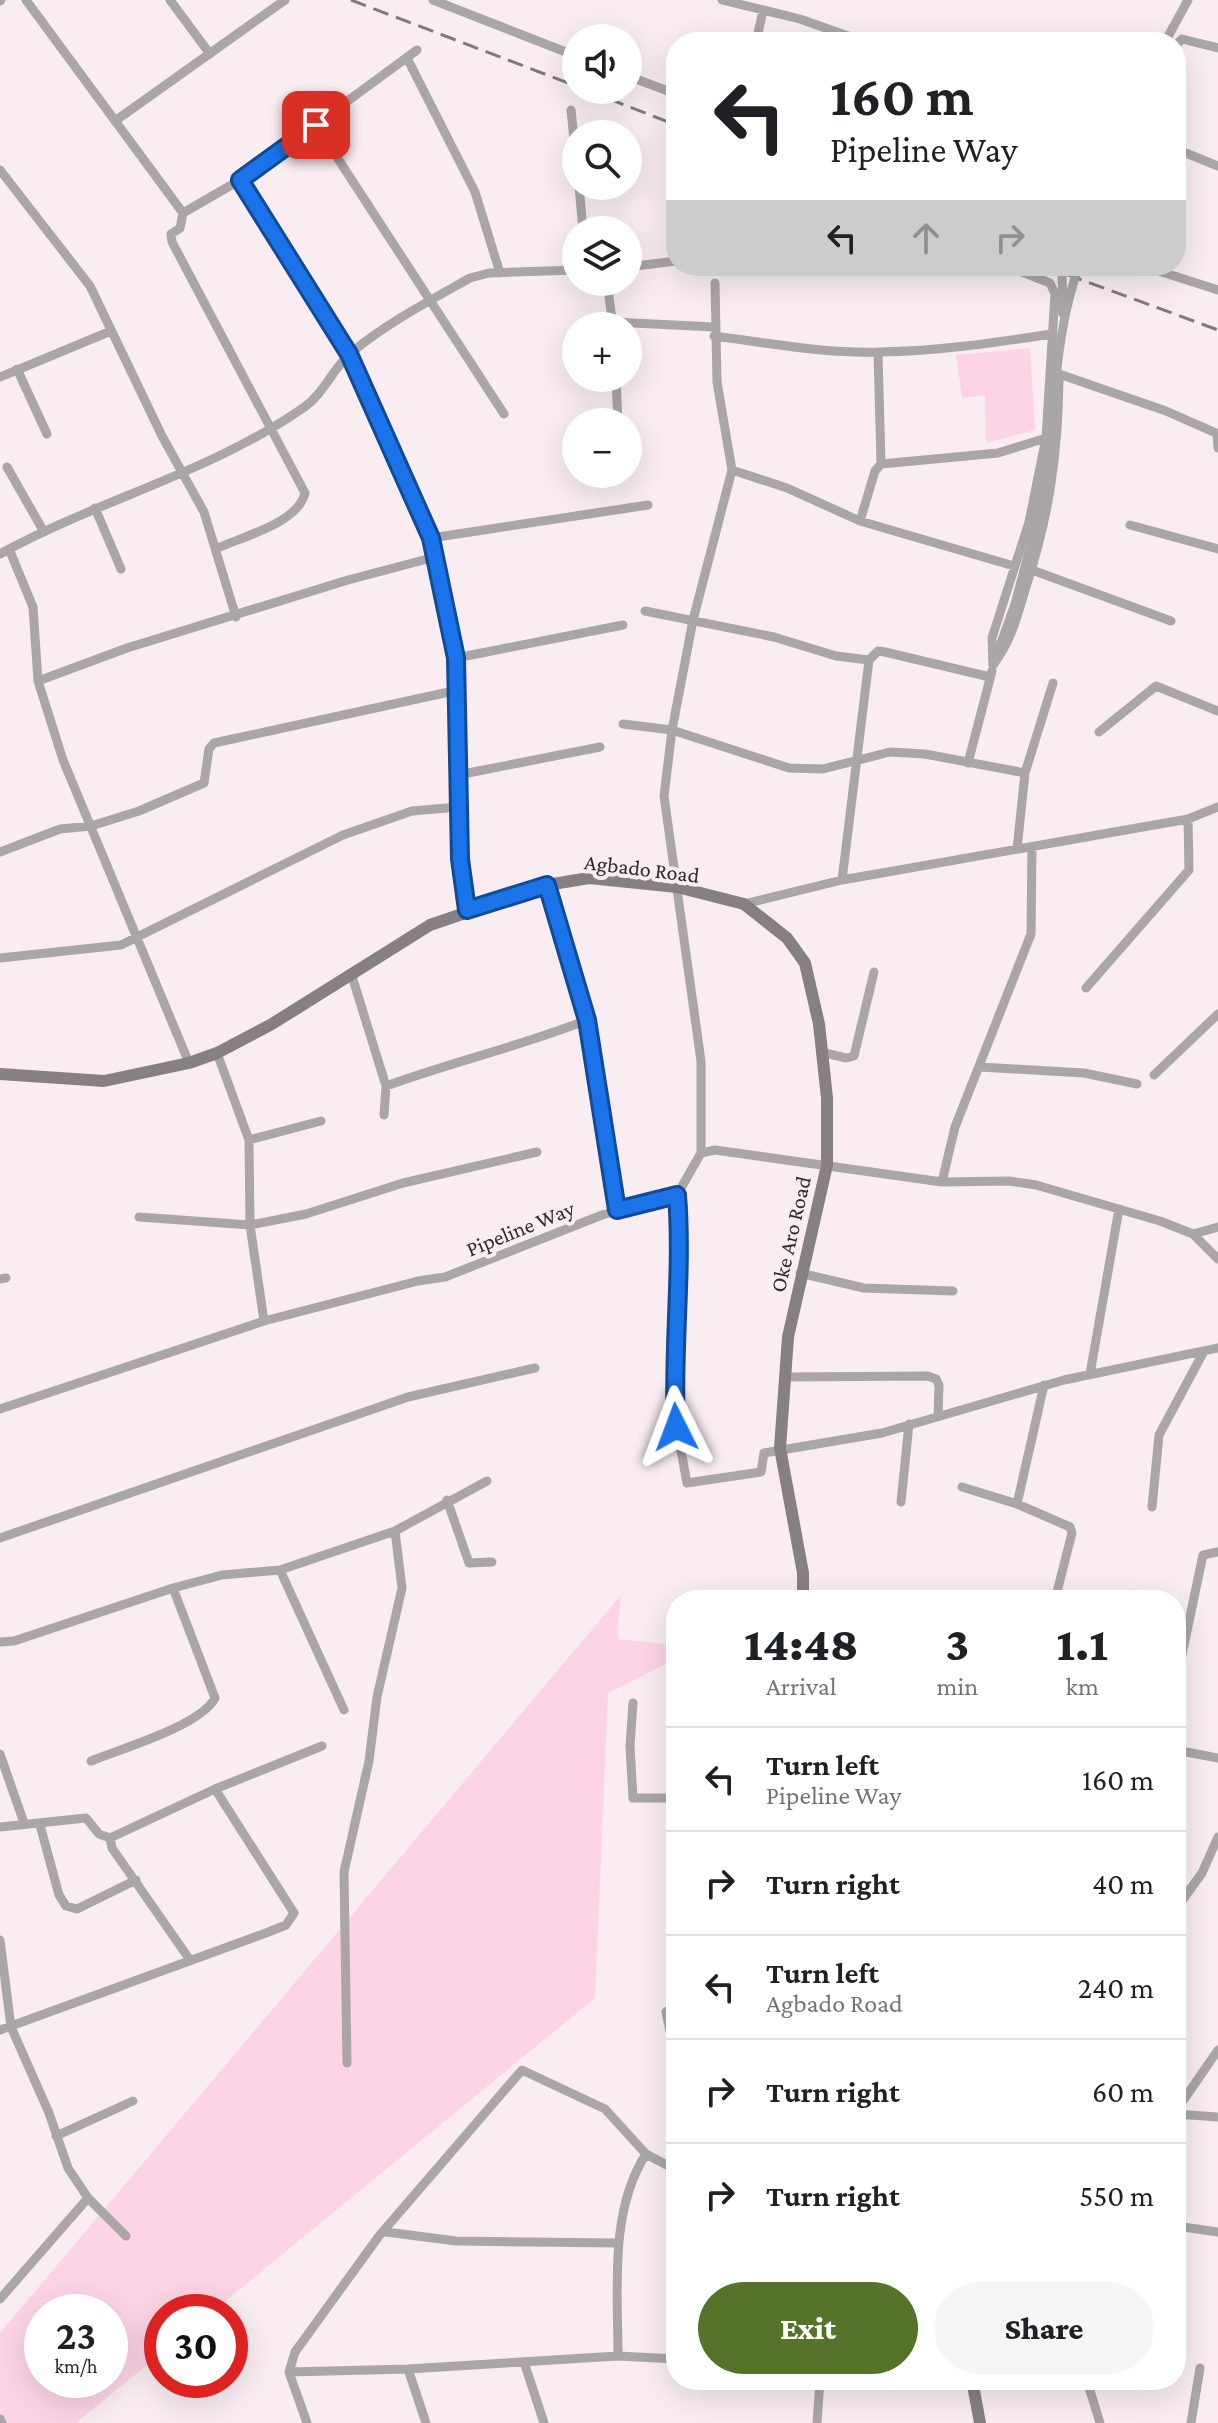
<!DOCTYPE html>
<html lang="en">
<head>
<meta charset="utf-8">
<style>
  :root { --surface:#fff; --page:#f6f6f6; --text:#202124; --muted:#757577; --line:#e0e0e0; --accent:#55742a }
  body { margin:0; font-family:"Crimson Pro",serif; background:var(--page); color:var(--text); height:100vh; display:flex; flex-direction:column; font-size:30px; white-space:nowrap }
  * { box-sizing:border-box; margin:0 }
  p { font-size:26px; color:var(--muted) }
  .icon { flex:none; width:44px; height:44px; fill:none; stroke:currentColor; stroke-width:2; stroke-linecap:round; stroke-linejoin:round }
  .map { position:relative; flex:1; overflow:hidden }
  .side { position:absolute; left:666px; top:1590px; width:520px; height:800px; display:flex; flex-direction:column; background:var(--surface); border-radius:32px; box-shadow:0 8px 32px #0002 }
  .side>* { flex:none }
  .guide { position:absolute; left:666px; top:32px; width:520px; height:244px; border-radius:32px; box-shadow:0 8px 32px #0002; background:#fff; color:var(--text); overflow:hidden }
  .controls { position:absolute; left:562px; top:24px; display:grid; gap:16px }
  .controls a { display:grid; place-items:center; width:80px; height:80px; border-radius:50%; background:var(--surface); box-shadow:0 8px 32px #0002; font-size:40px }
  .speed { position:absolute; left:24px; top:2294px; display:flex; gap:16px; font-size:40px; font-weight:700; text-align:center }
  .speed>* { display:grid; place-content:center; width:104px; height:104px; border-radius:50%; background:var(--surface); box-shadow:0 8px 32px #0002; line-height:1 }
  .speed small { font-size:20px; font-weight:400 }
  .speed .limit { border:12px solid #d22; background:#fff; color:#111 }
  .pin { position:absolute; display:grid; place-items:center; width:68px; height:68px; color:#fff; margin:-34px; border-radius:16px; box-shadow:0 4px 12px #0006 }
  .me { position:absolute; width:88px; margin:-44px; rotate:357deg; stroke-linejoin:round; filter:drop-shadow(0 0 6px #0008) }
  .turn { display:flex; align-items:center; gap:28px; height:168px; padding:0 32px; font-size:36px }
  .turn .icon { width:104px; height:104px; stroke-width:2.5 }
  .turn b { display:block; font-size:56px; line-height:68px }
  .lanes { display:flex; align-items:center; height:76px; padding:0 32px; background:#0003; justify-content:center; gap:40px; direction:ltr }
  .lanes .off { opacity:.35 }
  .eta { display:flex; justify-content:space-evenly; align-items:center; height:136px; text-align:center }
  .eta b { font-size:48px; font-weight:800; line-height:56px }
  .button { display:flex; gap:16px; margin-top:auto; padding:16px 32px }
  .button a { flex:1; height:92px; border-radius:48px; background:var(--accent); color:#fff; font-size:32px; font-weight:800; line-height:92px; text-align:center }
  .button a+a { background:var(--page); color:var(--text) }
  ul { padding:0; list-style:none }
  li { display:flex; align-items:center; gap:24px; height:104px; padding:0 32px; border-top:2px solid var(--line) }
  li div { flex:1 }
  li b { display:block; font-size:30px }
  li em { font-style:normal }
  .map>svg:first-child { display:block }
  .green { fill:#fcd4e6; fill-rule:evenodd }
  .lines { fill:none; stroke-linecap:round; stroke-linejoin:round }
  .street { stroke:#aaa5a7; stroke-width:9 }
  .secondary { stroke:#878083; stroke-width:12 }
  .rail { stroke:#81797d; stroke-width:3; stroke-dasharray:16 8; stroke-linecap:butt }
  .street-bridge { stroke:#aaa5a7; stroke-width:9 }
  .route-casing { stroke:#114b97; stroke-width:20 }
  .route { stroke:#1a73e8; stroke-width:14 }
  .labels { text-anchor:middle; stroke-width:8; stroke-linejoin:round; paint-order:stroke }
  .street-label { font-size:22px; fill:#2f2b2d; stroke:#f9edf2 }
</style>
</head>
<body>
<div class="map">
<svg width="1218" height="2423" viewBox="0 0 1218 2423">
  <rect width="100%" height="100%" fill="#f9edf2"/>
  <path class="green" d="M1030,348L1035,430L986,443L985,395L962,398L956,355Z
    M621,1595L617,1639L676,1645V1659L608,1693L595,1998L212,2312H162V2353L76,2423H0V2333ZM42,2312H110V2380H42Z"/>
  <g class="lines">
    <path class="street" d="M26,0L183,213L240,180L417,50
      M170,0L210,54
      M433,0L576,56
      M722,0L800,19L865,42
      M0,1L1,0
      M756,42L763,11
      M1165,42L1188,0
      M1176,45L1182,39L1218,48
      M407,58L475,192L500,273
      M628,76L676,94
      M571,110L576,159
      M115,121L285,0
      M316,125L504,414
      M1176,149L1218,166
      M0,170L90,286L162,436L204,512L236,617
      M240,180L349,354L431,538L456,658L460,859L467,910
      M579,186L583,230
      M183,213L180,228L171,234L172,242L305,493C298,523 244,536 218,548
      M1143,266L1218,290
      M628,267L676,261
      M1022,272L1050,283L1055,294L1046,438L1029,522L992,638L993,665C1012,640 1017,616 1026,587C1049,516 1058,455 1059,380
      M607,282L613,326
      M1063,314L1062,276L1065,266
      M613,322L714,327
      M714,336C769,343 825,354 880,352C937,351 994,343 1051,334
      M878,353L881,464
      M17,369L47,434
      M1059,374L1166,411L1218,434
      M0,377L111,331
      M616,378L618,422
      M1217,434L1218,448
      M7,467L44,532
      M732,470L787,488L860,521L1014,566
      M95,508L121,569
      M860,521L875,471L881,464L998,453L1046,438
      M1130,525L1218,549
      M431,538L648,505
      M9,549L33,607L38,681L63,760L189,1063
      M0,554C98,500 211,472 303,408C324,394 332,369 351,353C385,324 431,300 470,278L489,273L576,270
      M1032,570L1171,621
      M645,611L774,637L836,656L869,660
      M996,657L1015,604
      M456,658L623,625
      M38,681L127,648L348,580L435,557
      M623,724L672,730L789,768L823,769L890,752L925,754L1025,773
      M1099,732L1156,686L1218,711
      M968,763L992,671
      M458,775L600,747
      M1017,849L1025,773L1053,683
      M0,852L60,829L91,826L139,811L204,783L209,749L214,743L458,690
      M842,880L869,660L878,651L885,652L990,677
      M547,885L587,1020L617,1210
      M744,904L842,880L1188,819L1218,807
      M0,958L121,945L343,835L412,811L458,807
      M351,973L386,1086L384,1115
      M1086,988L1189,870L1188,819
      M821,1052L846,1058L854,1056L874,972
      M217,1053L249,1140L250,1225L264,1321
      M980,1067L1084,1073L1137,1084
      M1154,1075L1218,1014
      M386,1086C452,1062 521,1046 587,1020
      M249,1140L321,1121
      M701,1153V1061L664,796L672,730L693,620L732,470L717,382L715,283
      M942,1182L955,1127L1031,934L1032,847
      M677,1195C681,1253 674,1309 673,1367C672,1407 680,1445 687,1483L761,1472L764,1453L882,1433L1064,1380L1218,1348
      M139,1217L250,1225L306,1214L403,1183L537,1152
      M1193,1234L1218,1227
      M800,1273L864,1288L953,1291
      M0,1279L6,1278
      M1090,1374L1119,1209
      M786,1377L928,1376L936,1379L939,1385L938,1416
      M0,1409L264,1321L418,1281L445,1277L602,1215L677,1195L701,1153L715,1150L942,1182L1009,1181L1036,1185L1160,1221L1193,1234L1218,1259
      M962,1487L1017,1504L1070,1527L1072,1533L1055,1600
      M447,1500L469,1563L492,1562
      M901,1502L909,1424
      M1017,1504L1044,1385
      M1152,1507L1159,1435L1203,1353
      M0,1538L408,1397L535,1368
      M280,1570L344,1710
      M0,1642L14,1641L173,1588L222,1575L280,1570L395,1531L487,1481
      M1176,1683L1203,1555L1218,1552
      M633,1703L630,1746L633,1798H676
      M1176,1750L1218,1758
      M0,1754L24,1823
      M91,1761C120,1749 200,1726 215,1698L173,1588
      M215,1789L322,1746
      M40,1825L59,1895L66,1906L77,1909L136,1880
      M0,1827L86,1818L99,1834L110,1838L112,1848L190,1960
      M1176,1909L1202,1873L1218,1837
      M0,1940L11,2027L49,2113L68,2168L88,2198L126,2236
      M676,2005L666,2012L676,2059
      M0,2030L266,1933L286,1925L294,1913L215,1789L110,1838
      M347,2063L344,1872L369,1761L377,1697L402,1588L395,1531
      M1176,2111L1218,2050
      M1176,2114L1218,2117
      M56,2136L133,2101
      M1176,2226L1218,2232
      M386,2232L456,2241L618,2243
      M0,2299L88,2198
      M618,2356C618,2291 609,2211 646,2154
      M524,2362L544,2423
      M408,2369L426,2423
      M289,2372L408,2369L618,2356L676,2359
      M1074,2380L1088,2384L1100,2423
      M0,2419L2,2423
      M307,2423L289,2372L295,2352L379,2236L522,2070L605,2109L646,2154L676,2170
      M817,2423L820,2380
      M1191,2423L1200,2368"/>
    <path class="secondary" d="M0,1074L104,1081L189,1063L217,1053L272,1024L430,925L547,885L589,878L677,887L744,904L787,938L805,963L819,1024L827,1098V1165L788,1337L780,1448L803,1573V1600
      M972,2380L980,2423"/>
    <path class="rail" d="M351,0L576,86
      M586,90L676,125
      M1044,266L1218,330"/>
    <path class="street-bridge" d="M1015,604C1028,556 1041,509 1047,460C1056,393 1056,330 1079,266"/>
  </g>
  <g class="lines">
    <g class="route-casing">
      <path id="route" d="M316,125L240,180L349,354L431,538L456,658L460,859L467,910L547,885L587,1020L617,1210L677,1195C683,1272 672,1350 676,1427"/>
    </g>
    <use href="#route" class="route"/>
  </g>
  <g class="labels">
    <g class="street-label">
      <text transform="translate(642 868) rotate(7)" y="8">Agbado Road</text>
      <text transform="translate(520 1228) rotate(-22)" y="8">Pipeline Way</text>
      <text transform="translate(790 1234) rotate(-77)" y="8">Oke Aro Road</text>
    </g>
  </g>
</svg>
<div class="controls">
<a><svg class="icon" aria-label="sound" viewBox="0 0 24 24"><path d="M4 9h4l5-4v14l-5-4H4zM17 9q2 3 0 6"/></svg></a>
<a><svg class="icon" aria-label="search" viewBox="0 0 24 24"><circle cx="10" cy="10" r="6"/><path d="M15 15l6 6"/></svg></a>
<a><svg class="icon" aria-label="layers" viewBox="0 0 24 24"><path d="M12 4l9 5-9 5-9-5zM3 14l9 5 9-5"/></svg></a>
<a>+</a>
<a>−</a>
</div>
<div class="speed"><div>23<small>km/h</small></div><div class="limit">30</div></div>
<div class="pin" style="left:316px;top:125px;background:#d93025"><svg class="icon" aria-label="arrive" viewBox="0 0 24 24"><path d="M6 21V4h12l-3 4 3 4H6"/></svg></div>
<svg class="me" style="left:676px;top:1427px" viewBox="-20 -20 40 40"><path d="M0-17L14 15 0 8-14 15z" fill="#1a73e8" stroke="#fff" stroke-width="4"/></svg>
<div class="guide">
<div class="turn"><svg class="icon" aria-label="left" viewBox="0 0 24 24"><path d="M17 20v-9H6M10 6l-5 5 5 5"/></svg><div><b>160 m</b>Pipeline Way</div></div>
<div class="lanes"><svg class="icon" aria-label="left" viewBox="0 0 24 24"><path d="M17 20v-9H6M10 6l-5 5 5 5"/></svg><svg class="icon off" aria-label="ahead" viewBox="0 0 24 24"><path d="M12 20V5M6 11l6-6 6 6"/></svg><svg class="icon off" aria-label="right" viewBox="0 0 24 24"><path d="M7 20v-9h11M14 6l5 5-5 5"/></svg></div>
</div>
<section class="side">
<div class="eta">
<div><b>14:48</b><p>Arrival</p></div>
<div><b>3</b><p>min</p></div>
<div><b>1.1</b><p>km</p></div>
</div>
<ul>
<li><svg class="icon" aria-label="left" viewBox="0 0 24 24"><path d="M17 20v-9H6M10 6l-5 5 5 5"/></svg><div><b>Turn left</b><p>Pipeline Way</p></div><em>160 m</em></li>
<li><svg class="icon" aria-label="right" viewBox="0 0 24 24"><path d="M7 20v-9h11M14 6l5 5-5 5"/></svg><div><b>Turn right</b></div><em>40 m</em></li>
<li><svg class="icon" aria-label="left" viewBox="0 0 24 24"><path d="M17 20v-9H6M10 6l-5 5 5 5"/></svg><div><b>Turn left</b><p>Agbado Road</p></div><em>240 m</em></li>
<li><svg class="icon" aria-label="right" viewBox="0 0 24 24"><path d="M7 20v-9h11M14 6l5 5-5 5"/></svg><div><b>Turn right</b></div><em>60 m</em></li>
<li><svg class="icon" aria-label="right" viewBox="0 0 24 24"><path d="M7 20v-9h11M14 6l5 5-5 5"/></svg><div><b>Turn right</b></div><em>550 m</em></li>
</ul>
<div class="button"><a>Exit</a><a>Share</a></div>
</section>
</div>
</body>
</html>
